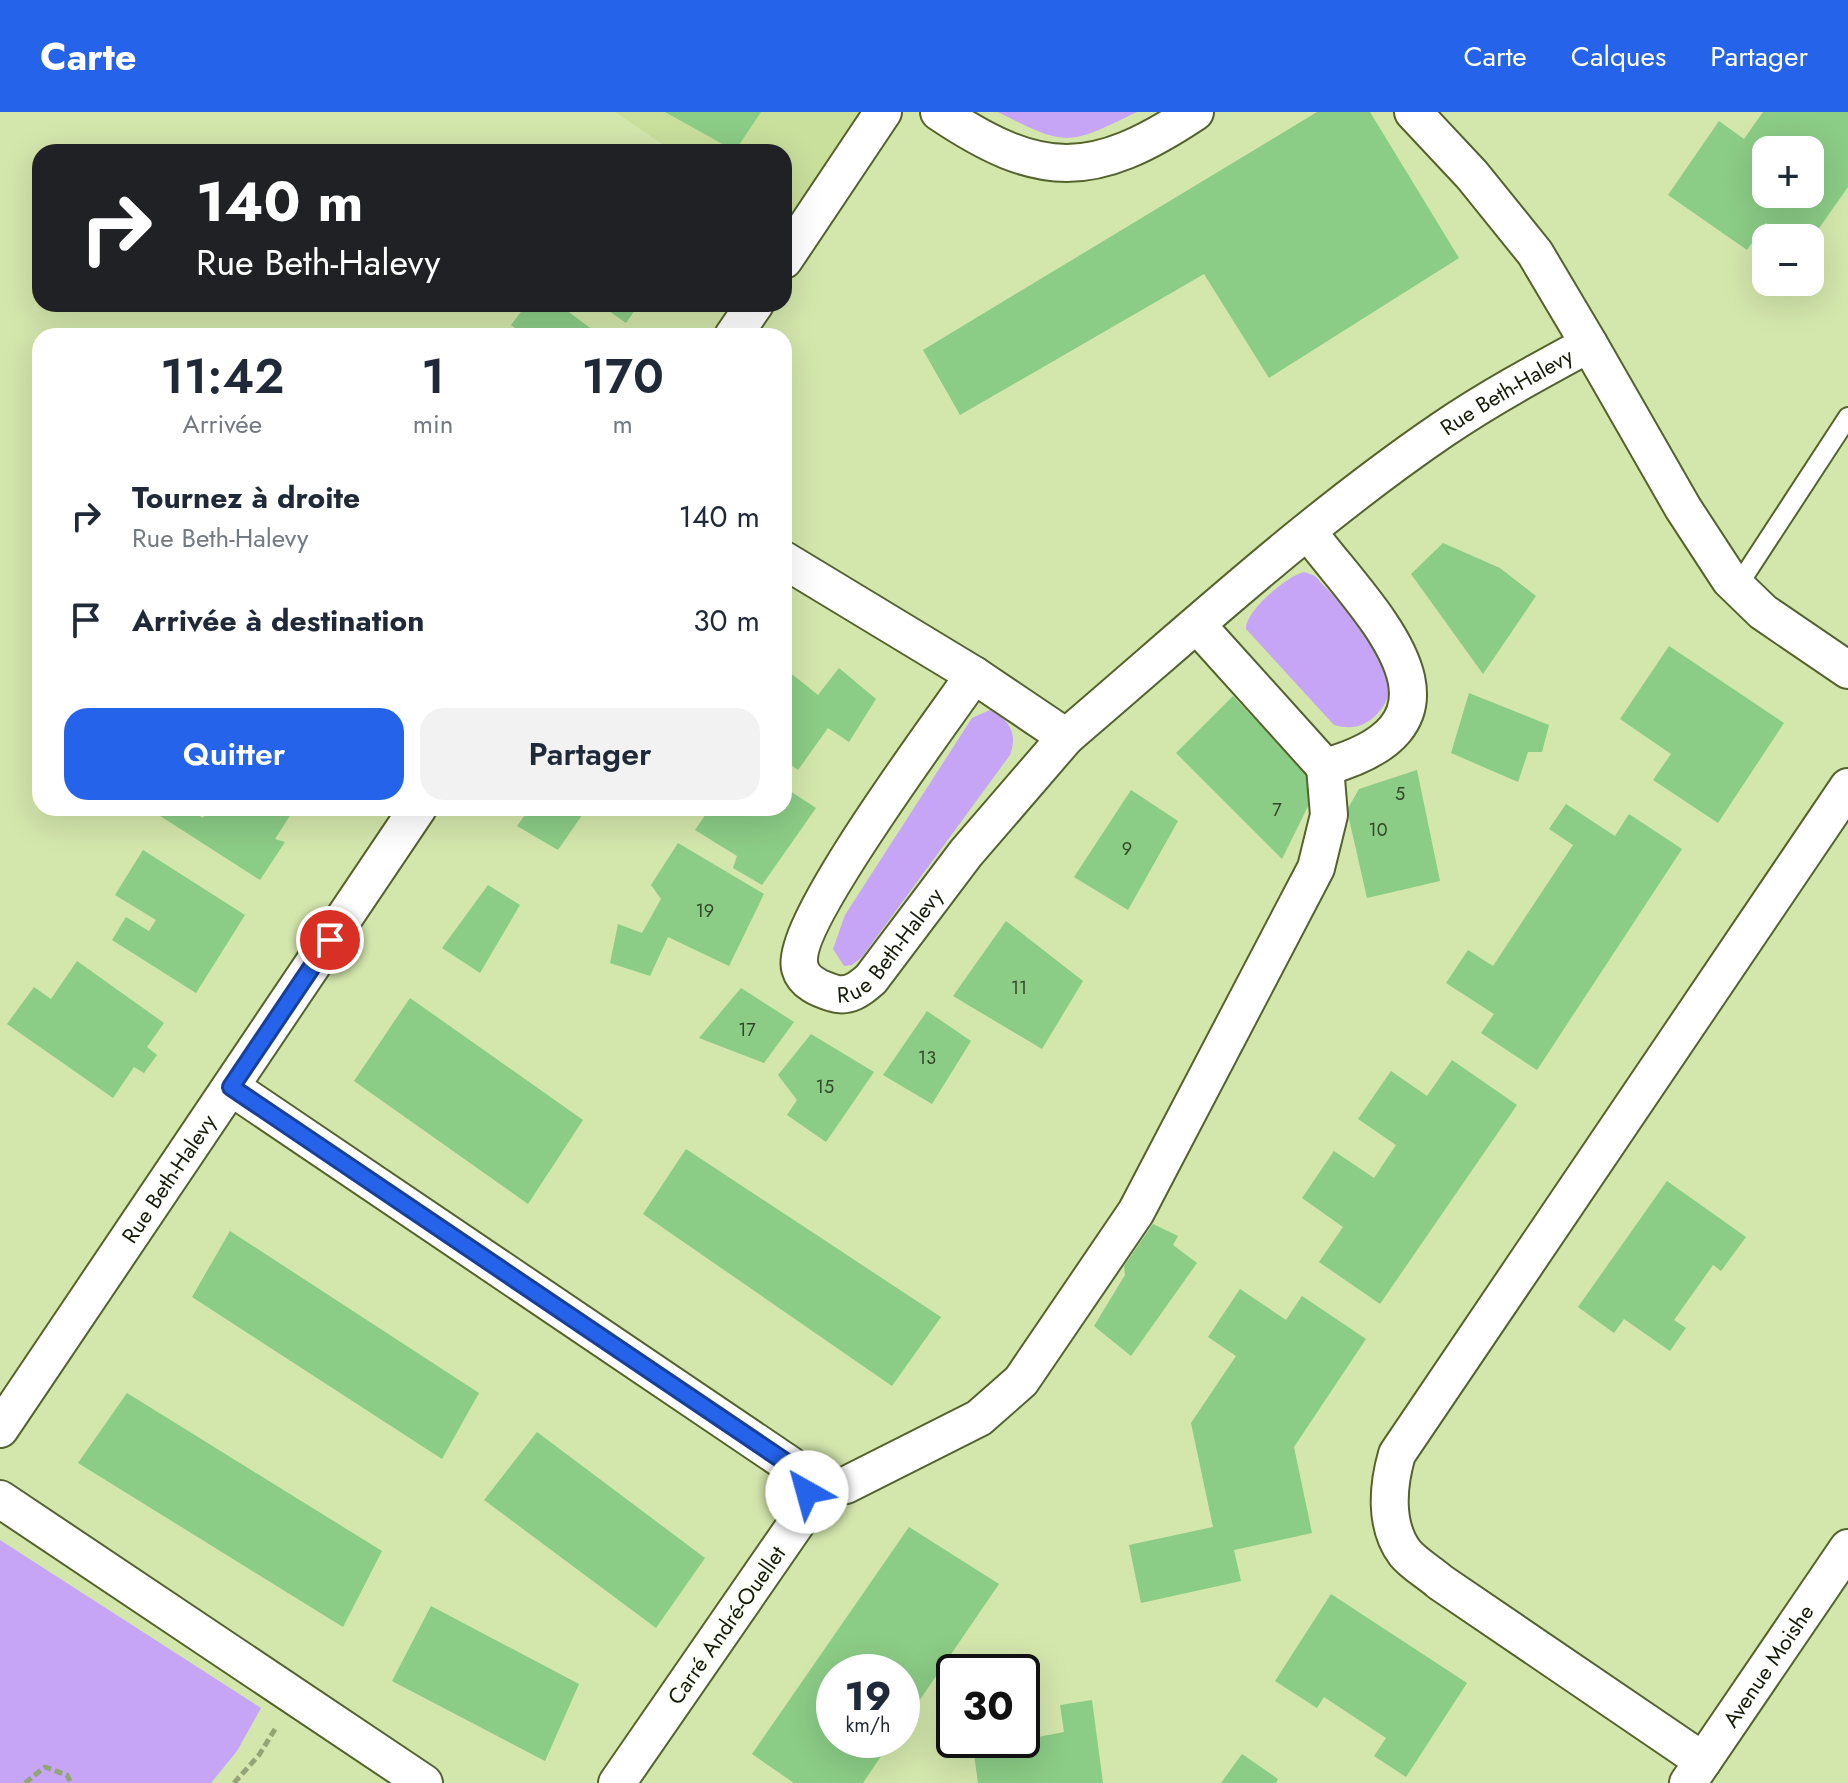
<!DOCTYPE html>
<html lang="fr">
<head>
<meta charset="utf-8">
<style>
  :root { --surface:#fff; --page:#f2f2f3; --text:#1f2937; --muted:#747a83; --accent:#2563eb }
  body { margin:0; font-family:Jost,sans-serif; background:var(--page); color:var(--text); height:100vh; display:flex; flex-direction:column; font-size:30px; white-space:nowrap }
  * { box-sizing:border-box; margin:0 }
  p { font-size:26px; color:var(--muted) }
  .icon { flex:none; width:44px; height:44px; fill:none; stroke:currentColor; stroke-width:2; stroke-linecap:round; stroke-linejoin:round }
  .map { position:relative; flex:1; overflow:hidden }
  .panel { position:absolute; left:32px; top:216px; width:760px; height:488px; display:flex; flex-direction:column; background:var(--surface); border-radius:24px; box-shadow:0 8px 32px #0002 }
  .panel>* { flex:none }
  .hud { position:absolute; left:32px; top:32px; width:760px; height:168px; border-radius:24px; box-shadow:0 8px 32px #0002; background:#202124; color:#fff; overflow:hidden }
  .buttons { position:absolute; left:1752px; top:24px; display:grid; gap:16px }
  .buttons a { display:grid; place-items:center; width:72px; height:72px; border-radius:16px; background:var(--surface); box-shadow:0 8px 32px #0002; font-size:40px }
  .speed { position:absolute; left:816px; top:1542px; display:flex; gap:16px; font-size:40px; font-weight:700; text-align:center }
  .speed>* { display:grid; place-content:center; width:104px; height:104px; border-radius:50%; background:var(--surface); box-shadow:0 8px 32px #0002; line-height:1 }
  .speed small { font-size:20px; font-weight:400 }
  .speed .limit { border:4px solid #111; border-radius:12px; background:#fff; color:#111 }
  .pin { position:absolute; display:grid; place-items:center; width:68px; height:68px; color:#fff; margin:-34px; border:4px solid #fff; border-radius:50%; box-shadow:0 2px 8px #0007 }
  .me { position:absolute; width:88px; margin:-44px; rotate:322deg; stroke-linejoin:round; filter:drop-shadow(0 0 6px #0008) }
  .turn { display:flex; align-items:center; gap:28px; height:168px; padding:0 32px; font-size:36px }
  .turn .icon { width:104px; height:104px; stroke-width:2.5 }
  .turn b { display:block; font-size:56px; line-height:68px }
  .eta { display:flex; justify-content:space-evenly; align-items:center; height:136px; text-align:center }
  .eta b { font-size:48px; font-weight:600; line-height:56px }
  .primary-button { display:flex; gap:16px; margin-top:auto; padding:16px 32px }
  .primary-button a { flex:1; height:92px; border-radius:24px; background:var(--accent); color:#fff; font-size:32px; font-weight:600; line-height:92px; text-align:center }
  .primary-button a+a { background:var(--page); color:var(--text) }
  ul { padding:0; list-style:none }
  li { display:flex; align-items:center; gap:24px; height:104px; padding:0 32px }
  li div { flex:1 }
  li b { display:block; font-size:30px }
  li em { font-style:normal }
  header { display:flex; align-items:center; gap:48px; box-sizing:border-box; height:112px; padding:0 40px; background:var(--accent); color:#fff }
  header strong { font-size:38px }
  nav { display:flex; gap:44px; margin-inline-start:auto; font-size:28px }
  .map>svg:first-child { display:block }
  .built { fill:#c9df9c }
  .green { fill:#c6a5f6 }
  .building { fill:#8bcc86; fill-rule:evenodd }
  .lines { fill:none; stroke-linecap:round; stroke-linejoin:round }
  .service-casing { stroke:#54632d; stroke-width:22 }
  .minor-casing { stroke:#54632d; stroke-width:40 }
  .path { stroke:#95a476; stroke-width:5; stroke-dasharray:8 4; stroke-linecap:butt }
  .service { stroke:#fff; stroke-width:18 }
  .minor { stroke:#fff; stroke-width:36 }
  .route-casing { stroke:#184099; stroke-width:20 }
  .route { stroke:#2563eb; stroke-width:14 }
  .labels { text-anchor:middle; stroke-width:8; stroke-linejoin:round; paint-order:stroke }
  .number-label { font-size:18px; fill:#324826 }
  .street-label { font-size:22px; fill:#151c06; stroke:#fdfff9 }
</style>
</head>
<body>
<header>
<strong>Carte</strong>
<nav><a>Carte</a><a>Calques</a><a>Partager</a></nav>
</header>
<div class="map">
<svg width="1848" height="1671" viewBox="0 0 1848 1671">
  <rect width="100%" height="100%" fill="#d3e6ac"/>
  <path class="built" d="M615,0H872L793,120L784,114V40H674Z"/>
  <path class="green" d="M998,0H1137C1067,34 1067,35 998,0Z
    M1304,460L1315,464C1343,496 1418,557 1378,601C1365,615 1352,618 1334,613L1246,517C1245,499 1287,464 1304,460Z
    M990,598C1010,608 1018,622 1010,643L862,845L852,853L844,854L833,837L845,803L972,606Z
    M0,1428L261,1596L237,1639L211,1671H0Z"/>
  <path class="building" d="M665,0H761L735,39Z
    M1317,0H1370L1459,146L1269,266L1204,162L960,303L923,238Z
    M1763,0H1848V75L1810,129V126H1786L1766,111L1747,138L1668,83L1719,9L1744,27ZM1766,38H1810V82H1766Z
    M527,192H558L601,224H526L511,213Z
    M599,192H639L626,211Z
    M1443,431L1500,456L1536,484L1483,562L1411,462Z
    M1669,534L1784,611L1718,711L1653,668L1671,642L1620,607Z
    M839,556L876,587L849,630L828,616L798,658L784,648V565L788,559L818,583Z
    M1469,581L1549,613L1542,640H1528L1518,670L1451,641Z
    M1233,584L1318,674L1282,747L1176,641Z
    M1417,658L1440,769L1367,786L1347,698L1359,677Z
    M784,675L816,696L762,773L733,756L737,744L695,718L710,696H784Z
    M1131,678L1178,709L1128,798L1074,765Z
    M1566,692L1615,724L1629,702L1682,737L1537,958L1481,921L1494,902L1446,871L1468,838L1493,854L1573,733L1549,717Z
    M157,696H187L203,706L209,696H295L275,727L285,730L260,768L154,700Z
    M530,696H587L558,738L517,714Z
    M678,731L764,782L729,854L668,825L650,864L610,851L618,812L642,821L661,787L651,773Z
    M143,738L245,803L196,881L112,828L126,805L149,819L156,808L115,783Z
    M488,773L520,793L480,861L442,836Z
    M1006,809L1083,869L1042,937L953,884Z
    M77,849L164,911L147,935L157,943L144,961L134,955L113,986L7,912L34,875L51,887Z
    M741,876L794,910L764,951L699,926Z
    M410,886L583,1008L528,1092L354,969Z
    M927,899L971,929L932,992L883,963Z
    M811,922L874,960L826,1030L787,1003L797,988L778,963Z
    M1452,948L1517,993L1380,1192L1319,1150L1343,1115L1302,1086L1334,1039L1374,1066L1396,1033L1358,1007L1391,959L1427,984Z
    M686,1037L941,1205L892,1274L643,1102Z
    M1667,1069L1746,1125L1721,1159L1713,1153L1674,1208L1686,1216L1670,1239L1624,1207L1614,1221L1578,1195Z
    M1153,1112L1178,1124L1173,1133L1197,1151L1131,1244L1094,1214L1125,1163L1124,1154Z
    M230,1119L479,1281L442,1347L192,1185Z
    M1240,1177L1286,1208L1302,1184L1366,1227L1294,1335L1312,1421L1234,1438L1241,1469L1141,1491L1129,1433L1213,1415L1191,1311L1236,1244L1208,1225Z
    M127,1281L382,1439L343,1515L78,1351Z
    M537,1320L705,1446L656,1516L484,1388Z
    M909,1415L999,1472L902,1614V1560H834V1628H892L863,1671H794L752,1642Z
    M1331,1482L1467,1571L1406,1665L1374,1644L1386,1626L1324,1585L1317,1596L1275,1569Z
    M431,1494L579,1572L545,1649L392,1569Z
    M1092,1588L1103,1671H978L972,1628H1022L1064,1620L1060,1593Z
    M1242,1642L1278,1667L1276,1671H1221Z"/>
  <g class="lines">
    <g class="service-casing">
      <path id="service" d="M1737,475L1848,305"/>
    </g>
    <g class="minor-casing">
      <g id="minor">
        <path d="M939,0C1040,68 1093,68 1195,0"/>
        <path d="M784,148L883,0"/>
        <path d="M733,224L755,192"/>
        <path d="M1589,232L1683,396L1730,468L1763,500L1848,558"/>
        <path d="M1309,421C1368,499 1490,609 1325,655"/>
        <path id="s1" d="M784,448L974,563L1066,625C1188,521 1310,408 1442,318C1489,286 1539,259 1589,232L1535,141L1472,63L1413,0"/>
        <path d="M1197,513L1325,655"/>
        <path id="s2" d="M974,563C943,608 788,814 800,856C804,871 820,877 833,881C848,886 860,877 871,867L966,741L1066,625"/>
        <path d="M231,975L790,1353C809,1372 808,1385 798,1409L617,1671"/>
        <path id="s3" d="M0,1317L418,696"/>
        <path d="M807,1380L846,1373L979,1306L1021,1269L1136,1100L1316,756L1329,703L1325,655"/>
        <path d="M0,1387L424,1671"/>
        <path d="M1703,1649L1440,1470C1430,1461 1414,1452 1405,1441C1384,1413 1388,1373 1397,1342L1848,675"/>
        <path id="s4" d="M1688,1671L1848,1436"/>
      </g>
    </g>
    <path class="path" d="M25,1671L45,1655L67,1663L71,1671
      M234,1671L259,1643L277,1614"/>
    <use href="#service" class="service"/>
    <use href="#minor" class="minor"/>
  </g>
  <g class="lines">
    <g class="route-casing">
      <path id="route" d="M330,828L231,975L790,1353L804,1369L807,1380"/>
    </g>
    <use href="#route" class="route"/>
  </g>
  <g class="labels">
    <g class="number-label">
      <text x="1400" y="688">5</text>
      <text x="1277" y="704">7</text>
      <text x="1378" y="724">10</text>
      <text x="1127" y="743">9</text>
      <text x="705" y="805">19</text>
      <text x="1019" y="882">11</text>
      <text x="747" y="924">17</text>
      <text x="927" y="952">13</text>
      <text x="825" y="981">15</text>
    </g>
    <g class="street-label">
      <text dy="8" stroke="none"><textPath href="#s1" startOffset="894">Rue Beth-Halevy</textPath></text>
      <text dy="8" stroke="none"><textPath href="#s2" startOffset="466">Rue Beth-Halevy</textPath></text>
      <text dy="8" stroke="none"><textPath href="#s3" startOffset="302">Rue Beth-Halevy</textPath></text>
      <text transform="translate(726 1513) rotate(-55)" y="8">Carré André-Ouellet</text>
      <text dy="8" stroke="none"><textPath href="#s4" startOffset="142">Avenue Moishe</textPath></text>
    </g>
  </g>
</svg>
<div class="buttons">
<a>+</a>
<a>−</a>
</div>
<div class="speed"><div>19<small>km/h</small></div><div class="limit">30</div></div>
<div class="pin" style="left:330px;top:828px;background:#d93025"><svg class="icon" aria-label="arrive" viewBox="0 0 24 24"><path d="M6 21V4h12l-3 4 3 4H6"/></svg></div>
<svg class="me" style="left:807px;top:1380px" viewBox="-20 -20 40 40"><circle r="19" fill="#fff"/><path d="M0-13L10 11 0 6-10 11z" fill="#2563eb"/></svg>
<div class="hud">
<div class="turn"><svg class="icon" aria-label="right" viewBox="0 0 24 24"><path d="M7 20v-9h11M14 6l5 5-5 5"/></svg><div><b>140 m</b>Rue Beth-Halevy</div></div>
</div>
<section class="panel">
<div class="eta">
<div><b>11:42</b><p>Arrivée</p></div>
<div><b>1</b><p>min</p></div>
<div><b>170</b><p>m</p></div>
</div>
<ul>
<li><svg class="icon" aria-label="right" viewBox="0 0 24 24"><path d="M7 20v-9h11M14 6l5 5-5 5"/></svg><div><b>Tournez à droite</b><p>Rue Beth-Halevy</p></div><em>140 m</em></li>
<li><svg class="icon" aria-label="arrive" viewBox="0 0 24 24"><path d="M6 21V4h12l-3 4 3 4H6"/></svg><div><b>Arrivée à destination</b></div><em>30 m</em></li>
</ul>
<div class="primary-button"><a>Quitter</a><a>Partager</a></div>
</section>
</div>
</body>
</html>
